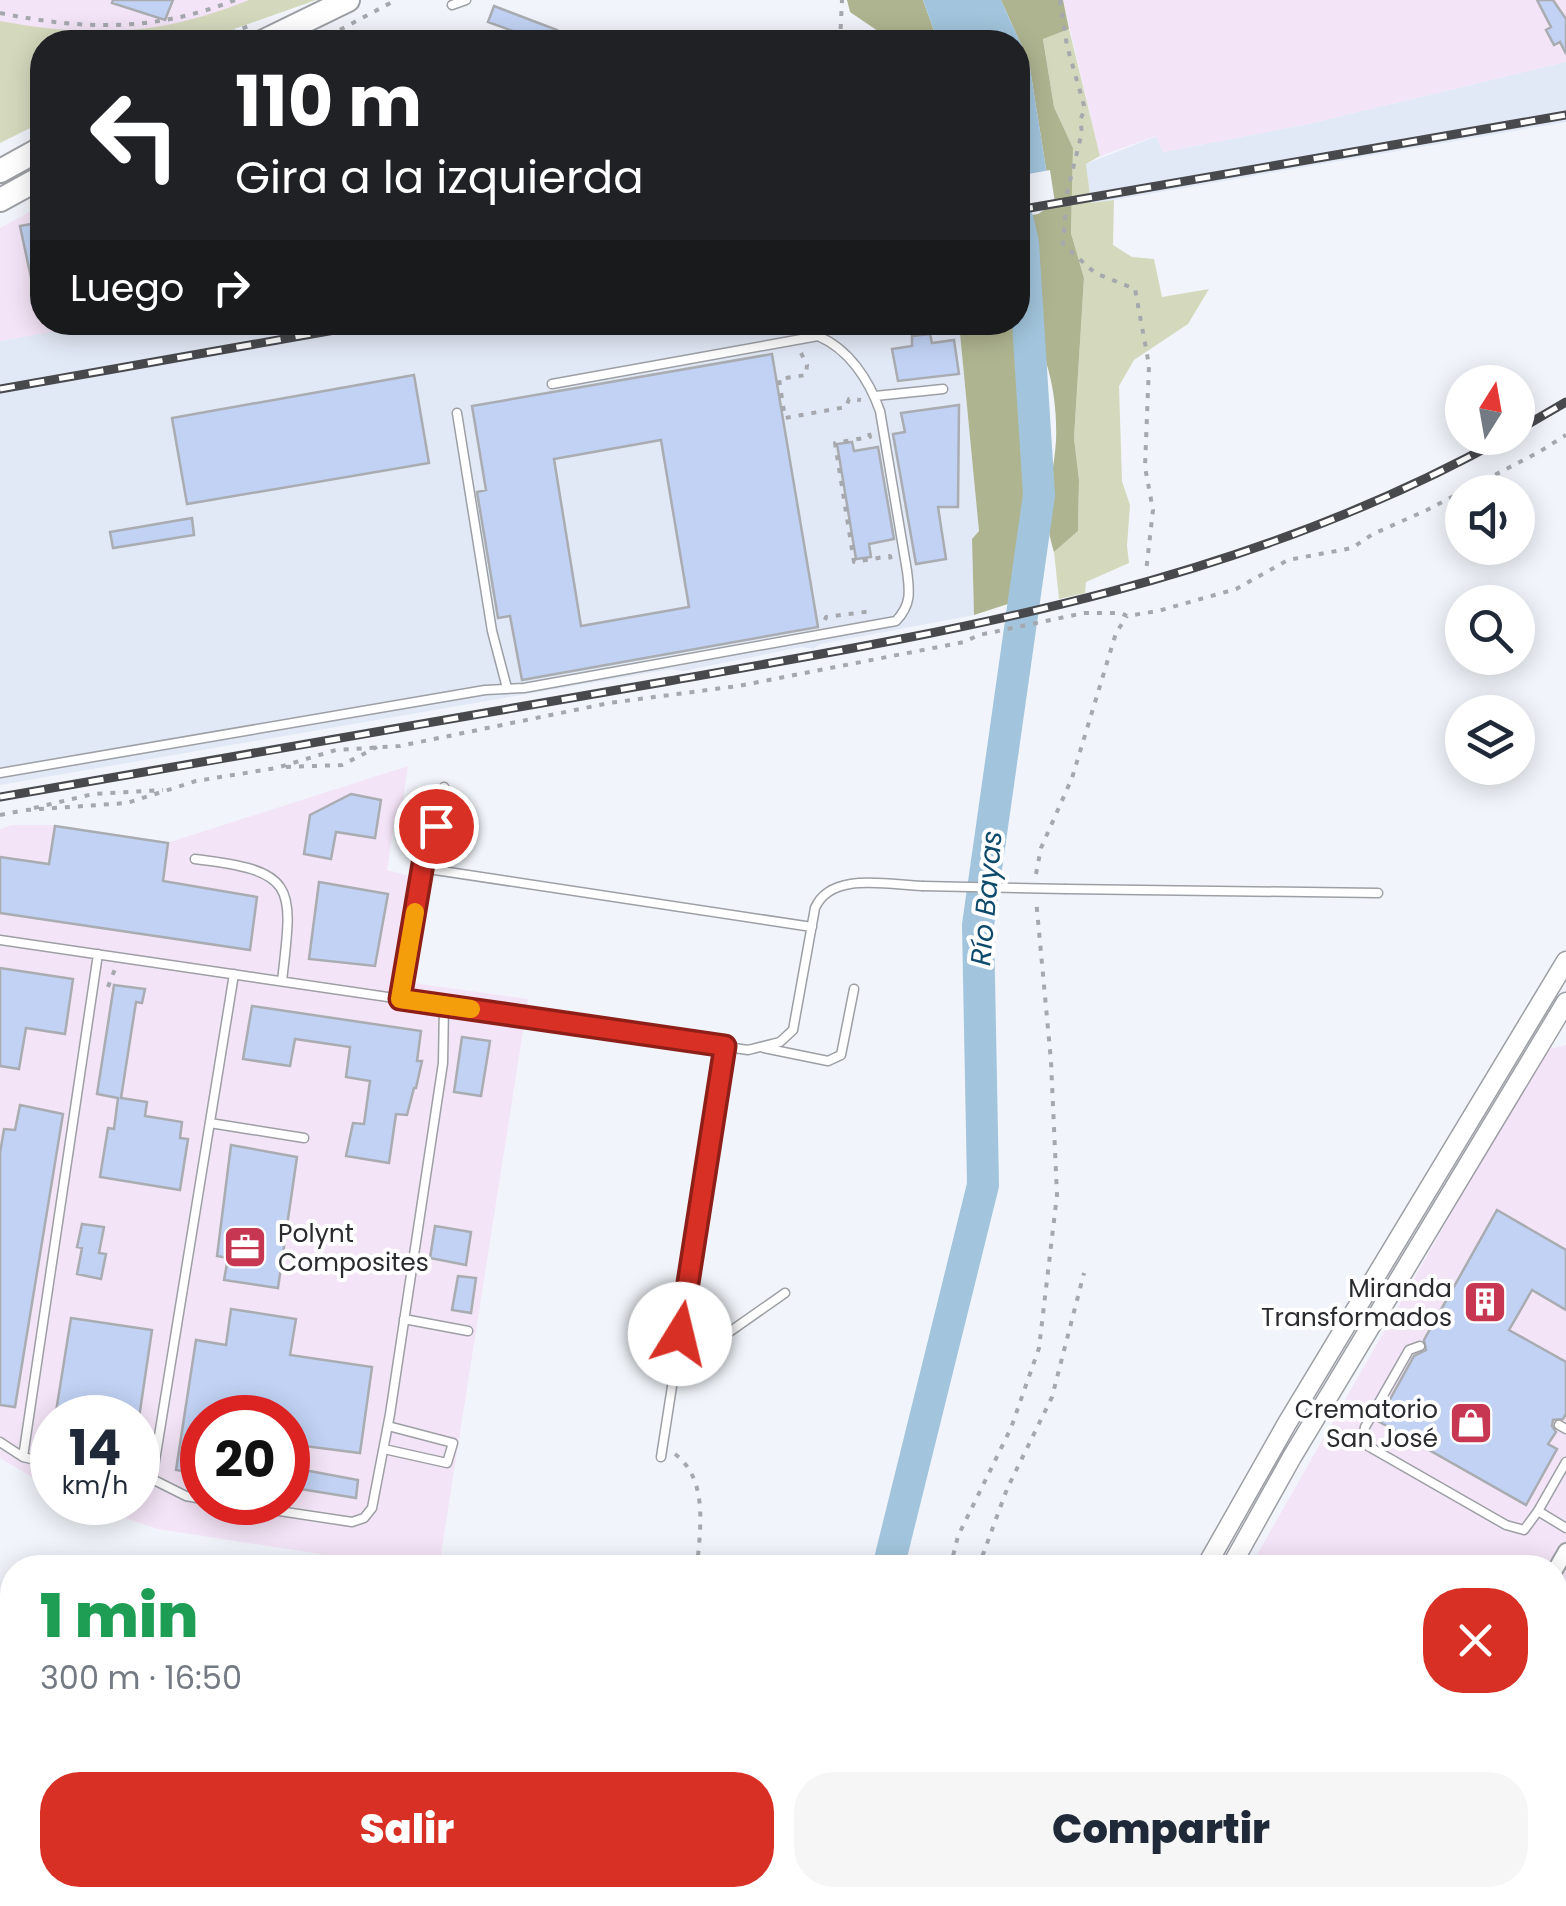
<!DOCTYPE html>
<html lang="es">
<head>
<meta charset="utf-8">
<style>
  :root { --surface:#fff; --page:#f6f6f7; --text:#1f2937; --muted:#747a83; --accent:#d93025 }
  body { margin:0; font-family:Poppins,sans-serif; background:var(--page); color:var(--text); height:100vh; display:flex; flex-direction:column; font-size:38px; white-space:nowrap }
  * { box-sizing:border-box; margin:0 }
  p { font-size:32px; color:var(--muted) }
  .icon { flex:none; width:55px; height:55px; fill:none; stroke:currentColor; stroke-width:2; stroke-linecap:round; stroke-linejoin:round }
  .map { position:relative; flex:1; overflow:hidden }
  .side { position:absolute; left:0px; top:1555px; width:1568px; height:352px; display:flex; flex-direction:column; background:var(--surface); border-radius:40px 40px 0 0; box-shadow:0 5px 25px #0003 }
  .side>* { flex:none }
  .guide { position:absolute; left:30px; top:30px; width:1000px; height:305px; border-radius:40px; box-shadow:0 5px 25px #0003; background:#202124; color:#fff; overflow:hidden }
  .needle { width:65px; rotate:11deg }
  .tools { position:absolute; left:1445px; top:365px; display:grid; gap:20px }
  .tools a { display:grid; place-items:center; width:90px; height:90px; border-radius:50%; background:var(--surface); box-shadow:0 5px 25px #0003; font-size:50px }
  .speed { position:absolute; left:30px; top:1395px; display:flex; gap:20px; font-size:50px; font-weight:700; text-align:center }
  .speed>* { display:grid; place-content:center; width:130px; height:130px; border-radius:50%; background:var(--surface); box-shadow:0 5px 25px #0003; line-height:1 }
  .speed small { font-size:25px; font-weight:400 }
  .speed .limit { border:15px solid #d22; background:#fff; color:#111 }
  .pin { position:absolute; display:grid; place-items:center; width:85px; height:85px; color:#fff; margin:-42px; border:5px solid #fff; border-radius:50%; box-shadow:0 2px 10px #0007 }
  .me { position:absolute; width:110px; margin:-55px; rotate:9deg; stroke-linejoin:round; filter:drop-shadow(0 0 8px #0008) }
  .turn { display:flex; align-items:center; gap:35px; height:210px; padding:0 40px; font-size:45px }
  .turn .icon { width:130px; height:130px; stroke-width:2.5 }
  .turn b { display:block; font-size:70px; line-height:85px }
  .then { display:flex; align-items:center; height:95px; padding:0 40px; background:#0003; gap:20px; font-size:38px }
  .round { display:grid; place-items:center; flex:none; width:105px; height:105px; border-radius:40px; background:var(--page) }
  .summary { display:flex; align-items:center; justify-content:space-between; height:170px; padding:0 40px }
  h1 { font-size:60px; font-weight:800; line-height:75px; color:#1e9e55 }
  .primary-button { display:flex; gap:20px; margin-top:auto; padding:20px 40px }
  .primary-button a { flex:1; height:115px; border-radius:40px; background:var(--accent); color:#fff; font-size:40px; font-weight:800; line-height:115px; text-align:center }
  .primary-button a+a { background:var(--page); color:var(--text) }
  .map>svg:first-child { display:block }
  .built { fill:#e2e9f6 }
  .industrial { fill:#f4e4f7; fill-rule:evenodd }
  .green { fill:#d4d9bd }
  .forest { fill:#afb490 }
  .water { fill:#a2c5dd }
  .pier { fill:#f1f5fb }
  .lines { fill:none; stroke-linecap:round; stroke-linejoin:round }
  .river { stroke:#a2c5dd; stroke-width:32 }
  .building { fill:#c1d2f4; stroke:#a9acb1; stroke-width:2.5; fill-rule:evenodd }
  .service-casing { stroke:#9c9fa4; stroke-width:11 }
  .minor-casing { stroke:#9c9fa4; stroke-width:18 }
  .tertiary-casing { stroke:#9c9fa4; stroke-width:21 }
  .trunk-casing { stroke:#9c9fa4; stroke-width:26 }
  .path { stroke:#a5a8ad; stroke-width:4; stroke-dasharray:5 8; stroke-linecap:butt }
  .service { stroke:#fff; stroke-width:8 }
  .minor { stroke:#fff; stroke-width:14 }
  .tertiary { stroke:#fff; stroke-width:18 }
  .trunk { stroke:#fff; stroke-width:22 }
  .rail-casing { stroke:#48494d; stroke-width:9 }
  .rail { stroke:#fff; stroke-width:5; stroke-dasharray:15; stroke-linecap:butt }
  .service-bridge-casing { stroke:#9c9fa4; stroke-width:11; stroke-linecap:butt }
  .service-bridge { stroke:#fff; stroke-width:8 }
  .route-casing { stroke:#8d1f18; stroke-width:25 }
  .route { stroke:#d93025; stroke-width:18 }
  .slow { stroke:#f59e0b; stroke-width:18 }
  .labels { text-anchor:middle; stroke-width:8; stroke-linejoin:round; paint-order:stroke }
  .poi-label { font-size:25px; fill:#2b2c2f; stroke:#fff; text-anchor:end }
  .water-label { font-size:28px; font-style:italic; fill:#0e4a6b; stroke:#fff }
</style>
</head>
<body>
<div class="map">
<svg width="1566" height="1906" viewBox="0 0 1566 1906">
  <rect width="100%" height="100%" fill="#f1f5fb"/>
  <path class="built" d="M1566,62V122L1091,204L1086,164L1157,136L1163,152L1308,124Z
    M102,322L959,323L979,531L972,539L974,615L821,644L813,649L802,647L683,671L672,669L0,785V341Z"/>
  <path class="industrial" d="M0,0H270L190,42H42V122L0,143Z
    M1063,0H1566V62L1308,124L1163,152L1156,136L1100,156Z
    M42,205V322L102,323L0,341V228Z
    M408,766L399,825H394L387,870L409,876L392,980L528,999L439,1567H404L158,1529L80,1503L138,1502V1418H52V1489L0,1458V829L12,825H51L170,842ZM202,1418H288V1502H202Z
    M1566,1045V1906H1154L1155,1895H1555V1568L1250,1567L1544,1050Z"/>
  <path class="green" d="M249,0H316L197,42H42V122L0,143V21C94,38 159,36 249,0Z
    M1069,29L1100,156L1086,164L1091,203L1114,200L1113,245L1132,257L1154,259L1162,297L1209,289L1188,324L1134,360L1119,386L1122,481L1130,505L1127,546L1129,563L1086,582L1085,593L1059,599L1054,552L1078,531L1079,480L1074,438L1084,278L1071,233L1073,148L1054,107L1043,38Z
    M991,1895H1129L1124,1906H996Z"/>
  <path class="forest" d="M847,0H923L938,42H894L850,12Z
    M1001,0H1063L1069,29L1043,39L1054,107L1073,148L1071,233L1084,278L1074,438L1079,480L1078,531L1054,552C1040,508 1053,485 1056,441C1057,415 1054,387 1046,362L1031,368L1029,507L1011,603L974,615L972,539L979,531L959,323L1018,322V217L1051,200L1029,62Z"/>
  <path class="water" d="M923,0H1001L1029,62L1051,200L1018,217V42H938Z"/>
  <path class="pier" d="M1050,170L1055,203L1038,214L1018,217V176Z"/>
  <g class="lines">
    <path class="river" d="M888,1568L983,1185L978,925L1039,495L1023,243L1018,221
      M782,1906L787,1895"/>
  </g>
  <path class="building" d="M113,0H173L165,20L112,3Z
    M1537,0H1553L1566,19V54L1560,42L1554,45L1546,30L1551,27Z
    M494,6L557,30L552,42H543L488,22Z
    M42,222V300L36,301L20,226Z
    M930,334L932,343L954,340L959,374L898,381L892,349L912,346V336Z
    M772,354L818,627L522,680L510,616L498,618L477,492L486,490L472,406ZM661,440L689,607L581,626L554,459Z
    M414,375L429,463L187,504L172,418Z
    M959,405L958,507H938L946,559L916,564L893,434L905,432L901,413Z
    M852,442L854,451L878,447L894,539L869,544L871,557L856,559L837,444Z
    M192,518L194,535L113,548L110,532Z
    M351,794L381,800L375,838L336,832L331,859L304,854L310,815Z
    M55,826L168,843L163,881L257,897L250,950L0,913V857L49,864Z
    M319,882L388,894L375,966L309,959Z
    M0,968L73,979L65,1034L26,1028L19,1069L0,1066Z
    M114,985L145,989L142,1003L136,1002L121,1098L147,1102L145,1116L182,1122L180,1138L188,1139L180,1190L100,1177L108,1128L114,1129L118,1098L97,1094Z
    M252,1006L421,1031L417,1061H422L416,1088H414L407,1115L396,1114L389,1163L346,1156L353,1123L364,1124L370,1081L346,1077L350,1047L295,1039L290,1066L243,1059Z
    M462,1037L490,1041L481,1096L454,1092Z
    M20,1105L63,1114L15,1407L0,1405V1153L4,1129L15,1130Z
    M231,1145L297,1157L278,1288L224,1280L228,1258L217,1256Z
    M1497,1210L1566,1250V1310L1532,1290L1509,1330L1566,1362V1414L1563,1419L1553,1420L1552,1426L1556,1432L1548,1444L1557,1449L1526,1505L1378,1421L1414,1356L1426,1350L1424,1340Z
    M82,1224L104,1227L99,1253L106,1254L101,1279L77,1274L82,1248L77,1247Z
    M435,1226L471,1232L466,1265L430,1258Z
    M458,1276L476,1278L471,1313L452,1310Z
    M231,1309L296,1319L290,1355L372,1367L360,1453L288,1444V1418H202V1474L176,1470L196,1340L226,1345Z
    M71,1318L152,1330L139,1418H55Z
    M288,1467L358,1480L356,1498L288,1487Z"/>
  <g class="lines">
    <g class="service-casing">
      <path id="service" d="M452,5L466,0
        M875,396L943,389
        M457,413L492,631L507,688
        M0,773L485,690L524,688L896,621C911,605 910,593 907,571L880,411C869,380 849,349 818,336L552,384
        M195,859C298,871 293,886 282,981
        M422,868L812,927
        M1066,889L1378,893
        M0,940L748,1050L780,1042L793,1030L815,908C831,871 889,885 922,886
        M400,999L426,846L436,826L444,787
        M764,1048L828,1061L841,1055L854,989
        M210,1123L304,1138
        M404,1319L468,1331
        M1420,1346L1409,1350L1365,1427L1363,1437L1368,1446L1506,1525L1524,1530L1538,1511L1566,1528
        M675,1370L785,1293
        M1559,1425L1566,1429
        M0,1442L23,1457
        M384,1449L447,1463L453,1443L388,1426
        M661,1457L725,1046
        M52,1464L23,1457L98,954
        M202,1499L186,1496L152,1479L234,974
        M219,1502L352,1522L364,1518L372,1508L390,1414L443,1063L444,1005
        M1538,1511L1566,1462
        M948,1906L956,1895"/>
    </g>
    <g class="minor-casing">
      <path id="minor" d="M1555,1570L1566,1551
        M1155,1895L1161,1906
        M1366,1906L1372,1895"/>
    </g>
    <g class="tertiary-casing">
      <path id="tertiary" d="M1205,1568L1286,1425L1566,961
        M1230,1568L1292,1457L1566,1002
        M976,1895L981,1906
        M1142,1906L1146,1895"/>
    </g>
    <g class="trunk-casing">
      <path id="trunk" d="M262,42L348,0
        M0,171L42,148
        M0,200L42,177"/>
    </g>
    <path class="path" d="M1060,0L1067,46L1085,109L1080,120L1082,132L1067,193L1063,244L1095,273L1135,289L1149,365L1145,467L1153,510L1146,572
      M0,13C84,30 154,32 235,0
      M206,42L249,26
      M317,42L396,0
      M840,42L842,0
      M801,353L807,365L806,375L779,379L785,418L846,407L849,399L861,400
      M869,433L870,437L835,443L854,562L890,556L891,561
      M825,620L826,617L872,611
      M286,767L342,765L377,747
      M34,808L93,794L163,790
      M26,810L127,803L196,781L276,768L336,750L400,746L609,703L738,686L964,642L979,635L1084,613H1121L1127,616L1158,611L1236,589L1288,560L1352,548L1373,534L1427,510L1539,452L1566,435
      M0,815L25,810
      M1036,874L1041,848L1072,778L1116,633L1127,616
      M108,987L115,969
      M675,1454C709,1480 700,1529 697,1568
      M950,1568L958,1536L1011,1428L1039,1348L1057,1195L1051,1061L1036,899
      M978,1568L1007,1489L1052,1397L1084,1273
      M0,1790H12
      M0,1815L12,1883
      M15,1895L17,1906
      M1195,1895L1220,1906
      M492,1906L494,1895
      M836,1906L839,1895"/>
    <use href="#service" class="service"/>
    <use href="#minor" class="minor"/>
    <use href="#tertiary" class="tertiary"/>
    <use href="#trunk" class="trunk"/>
    <g class="rail-casing">
      <path id="rail" d="M1018,210L1566,115
        M0,389L380,322
        M1518,430L1566,402
        M0,797C223,759 446,720 669,681C960,630 1242,584 1504,438"/>
    </g>
    <use href="#rail" class="rail"/>
    <g class="service-bridge-casing">
      <path id="service-bridge" d="M922,886L1066,889"/>
    </g>
    <use href="#service-bridge" class="service-bridge"/>
  </g>
  <g class="lines">
    <g class="route-casing">
      <path id="route" d="M436,826L426,846L400,999L725,1046L680,1334"/>
    </g>
    <use href="#route" class="route"/>
    <path class="slow" d="M415,912L400,999L471,1009"/>
  </g>
  <defs>
    <g id="office-square" transform="scale(2.25)"><rect x="-9" y="-9" width="18" height="18" rx="4" fill="#c73751" stroke="#fff"/><path d="M-6-3h4V-5.5h4V-3h4V5H-6ZM-1-4.5V-3h2v-1.5ZM-6 0V1H6V0Z" fill="#fff"/></g>
    <g id="building-square" transform="scale(2.25)"><rect x="-9" y="-9" width="18" height="18" rx="4" fill="#c73751" stroke="#fff"/><path d="M-4-6H4V6H1V3H-1V6H-4ZM-2.5-4.3h1.7v1.8h-1.7ZM.8-4.3h1.7v1.8H.8ZM-2.5-1h1.7V.8h-1.7ZM.8-1h1.7V.8H.8Z" fill="#fff"/></g>
    <g id="shop-square" transform="scale(2.25)"><rect x="-9" y="-9" width="18" height="18" rx="4" fill="#c73751" stroke="#fff"/><path d="M-5-2.5h2.3a2.7 3.5 0 0 1 5.4 0H5L5.5 6h-11ZM-1.5-2.5h3a1.5 2.3 0 0 0-3 0Z" fill="#fff"/></g>
  </defs>
  <g fill-rule="evenodd">
    <use href="#office-square" x="245" y="1247"/>
    <use href="#building-square" x="1485" y="1302"/>
    <use href="#shop-square" x="1471" y="1423"/>
  </g>
  <g class="labels">
    <g class="poi-label">
      <text x="278" y="1242" text-anchor="start">Polynt<tspan x="278" dy="29">Composites</tspan></text>
      <text x="1452" y="1297">Miranda<tspan x="1452" dy="29">Transformados</tspan></text>
      <text x="1438" y="1418">Crematorio<tspan x="1438" dy="29">San José</tspan></text>
    </g>
    <g class="water-label">
      <text transform="translate(986 898) rotate(-85)" y="10">Río Bayas</text>
    </g>
  </g>
</svg>
<div class="tools">
<a><svg class="needle" viewBox="-14 -14 28 28"><path d="M0-13l5 13h-10z" fill="#e53935"/><path d="M0 13l5-13h-10z" fill="#747a83"/></svg></a>
<a><svg class="icon" aria-label="sound" viewBox="0 0 24 24"><path d="M4 9h4l5-4v14l-5-4H4zM17 9q2 3 0 6"/></svg></a>
<a><svg class="icon" aria-label="search" viewBox="0 0 24 24"><circle cx="10" cy="10" r="6"/><path d="M15 15l6 6"/></svg></a>
<a><svg class="icon" aria-label="layers" viewBox="0 0 24 24"><path d="M12 4l9 5-9 5-9-5zM3 14l9 5 9-5"/></svg></a>
</div>
<div class="speed"><div>14<small>km/h</small></div><div class="limit">20</div></div>
<div class="pin" style="left:436px;top:826px;background:#d93025"><svg class="icon" aria-label="arrive" viewBox="0 0 24 24"><path d="M6 21V4h12l-3 4 3 4H6"/></svg></div>
<svg class="me" style="left:680px;top:1334px" viewBox="-20 -20 40 40"><circle r="19" fill="#fff"/><path d="M0-13L10 11 0 6-10 11z" fill="#d93025"/></svg>
<div class="guide">
<div class="turn"><svg class="icon" aria-label="left" viewBox="0 0 24 24"><path d="M17 20v-9H6M10 6l-5 5 5 5"/></svg><div><b>110 m</b>Gira a la izquierda</div></div>
<div class="then">Luego<svg class="icon" aria-label="right" viewBox="0 0 24 24"><path d="M7 20v-9h11M14 6l5 5-5 5"/></svg></div>
</div>
<section class="side">
<div class="summary"><div><h1>1 min</h1><p>300 m · 16:50</p></div><a class="round" style="background:#d93025;color:#fff"><svg class="icon" aria-label="close" viewBox="0 0 24 24"><path d="M6 6l12 12M18 6L6 18"/></svg></a></div>
<div class="primary-button"><a>Salir</a><a>Compartir</a></div>
</section>
</div>
</body>
</html>
